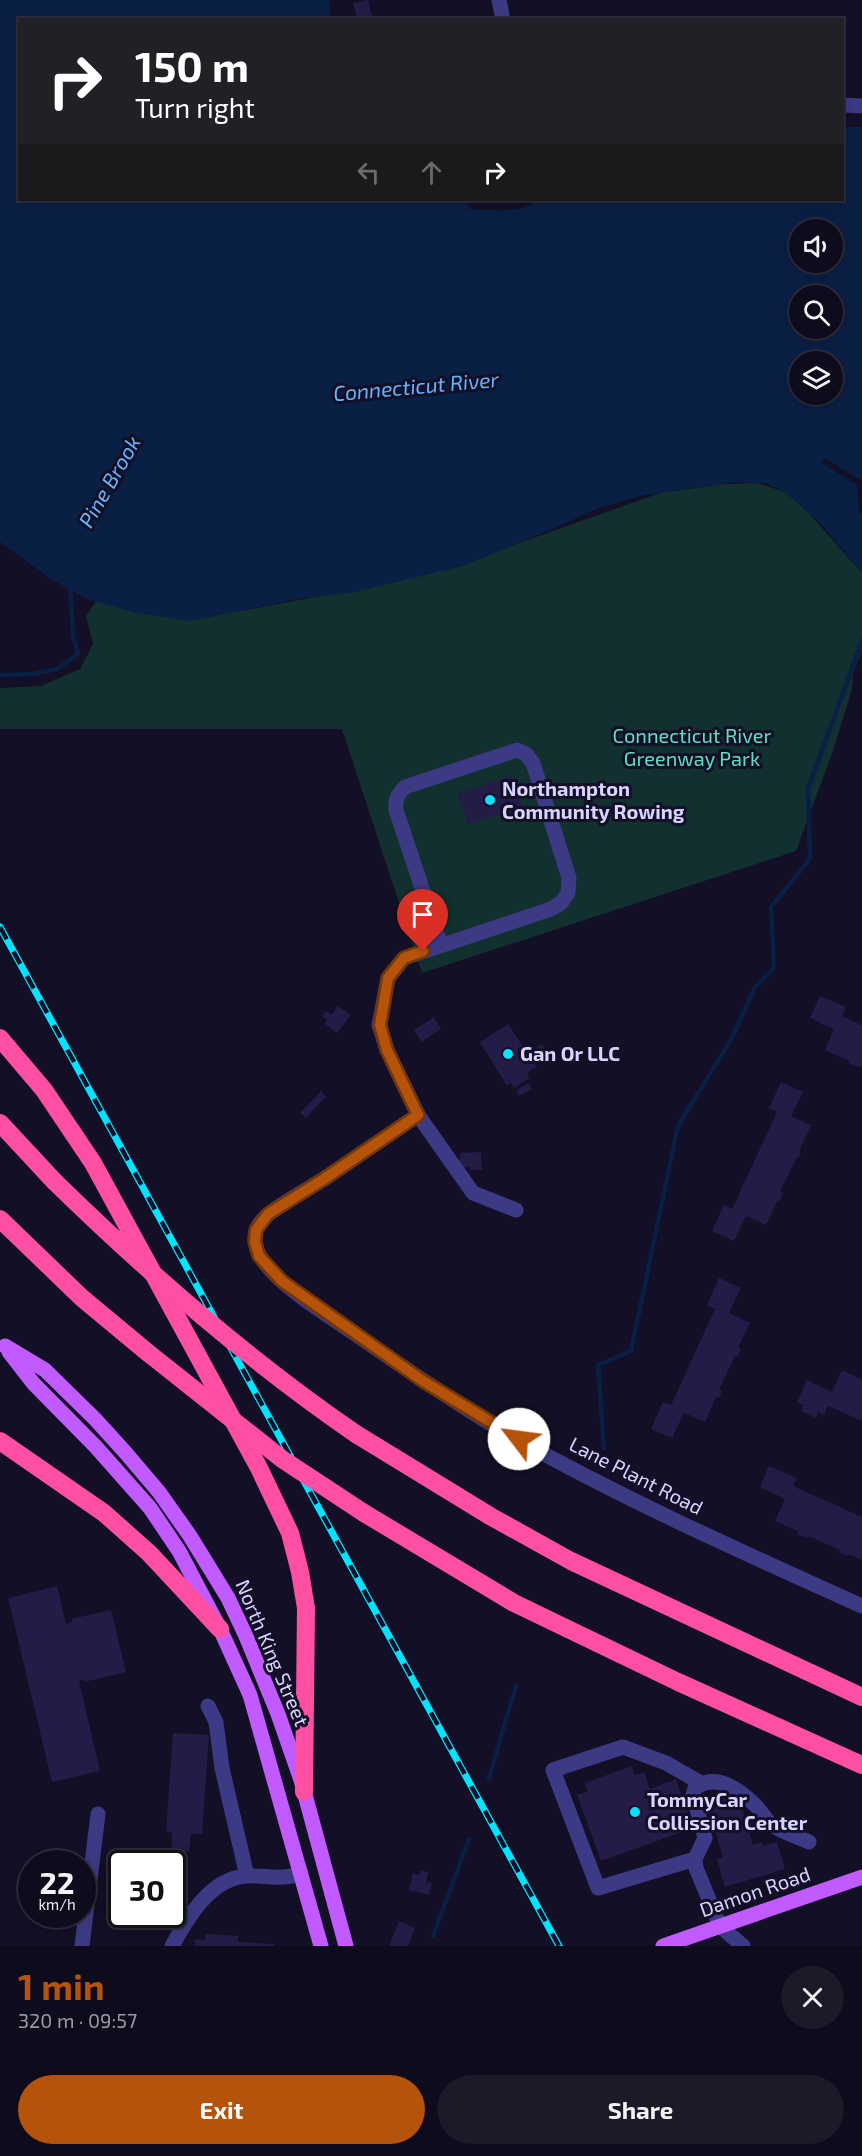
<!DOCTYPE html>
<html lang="en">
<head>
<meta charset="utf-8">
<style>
  :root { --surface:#0e0b1c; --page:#1c1929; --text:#f1f3f6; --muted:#9b9ba3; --line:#2e2b3b; --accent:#b45309 }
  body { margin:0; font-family:"Exo 2",sans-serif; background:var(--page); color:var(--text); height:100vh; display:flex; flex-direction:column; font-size:22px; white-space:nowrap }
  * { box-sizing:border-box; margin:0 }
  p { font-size:20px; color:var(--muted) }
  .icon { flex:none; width:33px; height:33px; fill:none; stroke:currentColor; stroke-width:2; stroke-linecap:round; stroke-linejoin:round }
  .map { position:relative; height:1946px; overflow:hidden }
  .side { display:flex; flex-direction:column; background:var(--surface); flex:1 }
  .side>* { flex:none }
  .banner { position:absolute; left:18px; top:18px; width:826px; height:183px; border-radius:0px; box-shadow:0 3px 15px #0003,0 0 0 2px var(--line); background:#202124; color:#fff; overflow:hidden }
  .tools { position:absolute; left:789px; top:219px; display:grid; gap:12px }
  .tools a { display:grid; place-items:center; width:54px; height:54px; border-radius:50%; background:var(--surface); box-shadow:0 3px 15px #0003,0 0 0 2px var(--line); font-size:30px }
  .speed { position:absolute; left:18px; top:1850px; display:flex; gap:12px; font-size:30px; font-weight:700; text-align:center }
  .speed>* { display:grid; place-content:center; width:78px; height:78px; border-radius:50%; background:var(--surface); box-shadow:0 3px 15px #0003,0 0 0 2px var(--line); line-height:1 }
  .speed small { font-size:15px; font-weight:400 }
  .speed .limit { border:3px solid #111; border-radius:9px; background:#fff; color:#111 }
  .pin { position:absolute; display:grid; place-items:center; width:51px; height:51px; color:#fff; margin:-62px -26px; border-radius:50% 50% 50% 0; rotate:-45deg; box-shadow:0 0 6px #0007 }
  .pin .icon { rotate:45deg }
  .me { position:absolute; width:66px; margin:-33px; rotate:300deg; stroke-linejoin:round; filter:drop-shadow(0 0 4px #0008) }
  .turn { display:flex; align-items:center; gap:21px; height:126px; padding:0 18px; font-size:27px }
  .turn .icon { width:78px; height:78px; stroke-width:2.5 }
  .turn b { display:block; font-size:42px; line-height:51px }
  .lanes { display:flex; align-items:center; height:57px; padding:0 18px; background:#0003; justify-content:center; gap:30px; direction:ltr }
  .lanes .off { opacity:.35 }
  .round { display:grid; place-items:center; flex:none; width:63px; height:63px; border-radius:32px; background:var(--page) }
  .summary { display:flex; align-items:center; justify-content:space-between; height:102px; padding:0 18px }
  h1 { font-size:36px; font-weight:700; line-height:45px; color:var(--accent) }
  .cta { display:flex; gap:12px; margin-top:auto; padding:12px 18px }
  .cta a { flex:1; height:69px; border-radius:36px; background:var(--accent); color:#fff; font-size:24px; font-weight:700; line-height:69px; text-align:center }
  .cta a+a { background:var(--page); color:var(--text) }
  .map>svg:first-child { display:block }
  .green { fill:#12302f }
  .water { fill:#0a1f44; fill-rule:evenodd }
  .pier { fill:#130f26 }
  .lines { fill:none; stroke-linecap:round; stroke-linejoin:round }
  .stream { stroke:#0a1f44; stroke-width:4.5 }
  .building { fill:#241b47 }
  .minor { stroke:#3d3a85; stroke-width:15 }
  .major { stroke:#c25bff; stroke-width:15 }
  .highway { stroke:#ff4fa3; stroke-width:18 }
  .rail-casing { stroke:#00e5ff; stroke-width:7 }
  .rail { stroke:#130f26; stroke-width:4.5; stroke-dasharray:14; stroke-linecap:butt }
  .highway-bridge { stroke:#ff4fa3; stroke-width:18 }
  .route-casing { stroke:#753606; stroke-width:15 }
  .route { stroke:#b45309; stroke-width:10 }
  .poi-dot { fill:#00e5ff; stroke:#130f26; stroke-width:2 }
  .labels { text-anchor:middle; stroke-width:6; stroke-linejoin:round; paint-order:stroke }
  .park-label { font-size:20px; fill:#5fe0c0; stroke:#130f26 }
  .poi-label { font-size:20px; font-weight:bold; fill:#d9d4ff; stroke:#130f26; text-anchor:start }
  .street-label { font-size:20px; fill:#d9d4ff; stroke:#130f26 }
  .water-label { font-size:21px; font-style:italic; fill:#62b6ff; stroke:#130f26 }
</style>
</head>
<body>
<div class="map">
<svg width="862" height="1946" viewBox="0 0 862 1946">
  <rect width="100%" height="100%" fill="#130f26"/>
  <path class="green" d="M757,483L785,492L807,511L862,573V651L853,673L852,689L833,751L796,851L422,973L342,729H0V688L41,686L80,669L93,644L86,616L100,595L151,615L209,617L394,582L522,542L660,493L724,484Z"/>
  <path class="water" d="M0,0H329L331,19L20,20V200H467L470,209C491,209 520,215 536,200H843V127H862V573L820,523L785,492L766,483L736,482L645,495L599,508L550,530L463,566L350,593L303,598L189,621L137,613L89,600L51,579L0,542ZM800,230H832V262H800ZM800,296H832V328H800ZM800,362H832V394H800Z"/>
  <path class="pier" d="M825,458L862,481V514L859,512L857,485L822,463Z"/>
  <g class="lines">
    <path class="stream" d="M0,675L33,674L57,669L78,654L73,635L70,585
      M604,1448L598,1365L631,1351L678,1126L732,1038L755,987L774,968L771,907L810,859L808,789L862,641
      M489,1778L516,1686
      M433,1936L469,1839"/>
  </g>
  <path class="building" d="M368,0L373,20H357L353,3Z
    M512,776L522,806L468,825L457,794Z
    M820,996L846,1007L842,1016L862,1025V1067L849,1064L850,1061L825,1050L834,1029L810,1018Z
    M338,1006L351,1015L337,1033L325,1024L327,1020L322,1016L326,1011L331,1015Z
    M434,1017L441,1029L421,1042L414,1030Z
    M508,1024L537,1067L527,1073L530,1078L514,1088L511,1083L507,1086L480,1042Z
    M542,1044L548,1052L538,1058L533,1050Z
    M781,1082L803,1092L791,1116L811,1125L799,1151L801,1152L798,1159H796L780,1192L783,1193L780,1201L778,1200L766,1225L746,1216L734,1241L712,1231L724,1205L732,1209L777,1112L769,1108Z
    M528,1083L532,1089L519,1096L516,1091Z
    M321,1091L326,1097L306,1118L300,1113Z
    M481,1152L482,1170H470V1167L460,1168V1153Z
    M719,1278L741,1288L729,1313L750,1323L738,1348L741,1349L737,1357L735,1356L719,1390L722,1391L719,1398L716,1397L705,1422L684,1413L672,1438L651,1429L663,1402L671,1405L715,1309L707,1305Z
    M842,1370L862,1380V1421L828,1406L824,1415L818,1412L816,1418L801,1411L803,1405L797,1402L807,1380L832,1392Z
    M769,1466L797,1478L793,1486L862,1517V1560L849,1554L848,1556L839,1552L840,1550L808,1536L807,1538L797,1534L798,1531L775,1521L785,1499L760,1487Z
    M57,1586L66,1624L72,1622L71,1619L111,1610L126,1672L84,1682V1679L79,1681L100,1771L52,1782L8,1598Z
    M173,1733L209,1735L202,1834H191L189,1852L171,1851L172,1832L166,1831Z
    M632,1766L635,1775L644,1772L650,1789L676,1779L693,1828L601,1861L577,1795L588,1791L585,1783Z
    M731,1791L734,1803L740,1801L753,1845L763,1842V1846L777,1842L785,1869L725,1887L717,1859L723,1858L706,1798Z
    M420,1870L428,1872L426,1882L432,1883L429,1895L409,1890L413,1873L419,1875Z
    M399,1921L415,1928L408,1946H389Z
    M206,1934L238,1936V1942L274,1944V1946H195V1939L205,1940Z"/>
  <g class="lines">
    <path class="minor" d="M499,0L503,20
      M843,105L862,106
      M441,945L396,810C395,800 397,795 405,787L517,750L526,754L533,763L569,878L568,893L561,903L551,909L404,958L388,978L379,1025L387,1050L418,1115C387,1136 356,1157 325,1178C307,1190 287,1200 270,1213C265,1216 257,1225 256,1231C244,1266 322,1311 346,1328C399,1364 451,1401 506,1433C621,1498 742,1552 862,1606
      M418,1115L473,1193L516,1210
      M208,1706L216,1722L222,1768L247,1876
      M695,1859L598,1888L553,1770L623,1747L666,1763L701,1783
      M82,1946L98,1814
      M172,1946C188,1917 210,1879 246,1876C258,1875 271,1878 283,1877C289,1877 296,1875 301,1873
      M743,1946L720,1926L696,1868L695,1859L705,1838L693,1795L695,1788C716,1772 740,1790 756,1806C761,1811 765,1819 771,1824C781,1832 798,1837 809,1842"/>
    <path class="major" d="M5,1346L45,1370L95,1419L125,1452L159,1492L190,1536L228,1598L245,1634L278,1714L301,1780L346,1946
      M9,1352L33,1383L96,1447L150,1508L179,1551L220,1629L250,1695L321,1946
      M663,1946L862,1877"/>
    <path class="highway" d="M0,1038L44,1090L93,1163L259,1468L290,1533L300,1572L306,1608L304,1792
      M0,1123L54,1181
      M0,1219L82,1298L147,1352
      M356,1434L490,1516L571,1561L862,1697
      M0,1441L104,1513L149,1553L220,1629
      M364,1513L514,1603L678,1682L862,1765"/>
    <g class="rail-casing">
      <path id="rail" d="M0,927L559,1946"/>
    </g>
    <use href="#rail" class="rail"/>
    <path class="highway-bridge" d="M54,1181C148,1273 247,1359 356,1434
      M147,1352L282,1459L364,1513"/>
  </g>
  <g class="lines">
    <g class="route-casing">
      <path id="route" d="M423,951L404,958L388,978L380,1025L387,1050L418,1115L324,1179L268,1214L256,1230L255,1242L259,1256L282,1281L423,1381L519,1439"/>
    </g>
    <use href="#route" class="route"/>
  </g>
  <g class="poi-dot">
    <circle cx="490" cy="800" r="6"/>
    <circle cx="508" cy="1054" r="6"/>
    <circle cx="635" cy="1812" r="6"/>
  </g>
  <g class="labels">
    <g class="park-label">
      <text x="692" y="743">Connecticut River<tspan x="692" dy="23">Greenway Park</tspan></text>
    </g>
    <g class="poi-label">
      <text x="502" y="796">Northampton<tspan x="502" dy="23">Community Rowing</tspan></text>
      <text x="520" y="1061">Gan Or LLC</text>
      <text x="647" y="1807">TommyCar<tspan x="647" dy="23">Collission Center</tspan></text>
    </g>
    <g class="street-label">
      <text transform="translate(636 1476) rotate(27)" y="7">Lane Plant Road</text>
      <text transform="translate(272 1653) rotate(67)" y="7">North King Street</text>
      <text transform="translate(755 1892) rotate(-19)" y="7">Damon Road</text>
    </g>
    <g class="water-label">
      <text transform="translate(416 387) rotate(-5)" y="7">Connecticut River</text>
      <text transform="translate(110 482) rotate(-60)" y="7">Pine Brook</text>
    </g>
  </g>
</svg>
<div class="tools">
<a><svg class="icon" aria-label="sound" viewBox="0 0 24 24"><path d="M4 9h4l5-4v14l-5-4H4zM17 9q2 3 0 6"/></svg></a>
<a><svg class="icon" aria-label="search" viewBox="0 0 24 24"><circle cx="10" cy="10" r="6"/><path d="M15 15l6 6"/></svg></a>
<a><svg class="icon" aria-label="layers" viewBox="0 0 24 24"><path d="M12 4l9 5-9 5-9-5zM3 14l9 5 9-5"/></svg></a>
</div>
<div class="speed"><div>22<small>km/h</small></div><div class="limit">30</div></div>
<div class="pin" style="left:423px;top:951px;background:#d93025"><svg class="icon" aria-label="arrive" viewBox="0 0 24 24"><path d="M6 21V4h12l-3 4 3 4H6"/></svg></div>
<svg class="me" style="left:519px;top:1439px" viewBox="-20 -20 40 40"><circle r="19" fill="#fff"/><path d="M0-13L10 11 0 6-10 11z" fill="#b45309"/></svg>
<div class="banner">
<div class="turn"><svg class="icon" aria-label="right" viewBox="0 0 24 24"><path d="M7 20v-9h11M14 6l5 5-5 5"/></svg><div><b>150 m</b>Turn right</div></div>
<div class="lanes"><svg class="icon off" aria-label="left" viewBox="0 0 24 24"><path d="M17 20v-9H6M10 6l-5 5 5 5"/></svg><svg class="icon off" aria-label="ahead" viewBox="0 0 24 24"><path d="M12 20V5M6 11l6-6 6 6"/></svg><svg class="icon" aria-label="right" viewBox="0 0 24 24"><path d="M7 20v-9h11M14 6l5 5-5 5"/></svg></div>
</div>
</div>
<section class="side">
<div class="summary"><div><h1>1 min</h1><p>320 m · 09:57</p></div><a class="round"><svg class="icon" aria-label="close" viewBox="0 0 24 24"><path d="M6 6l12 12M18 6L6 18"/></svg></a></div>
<div class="cta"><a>Exit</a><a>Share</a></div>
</section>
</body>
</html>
